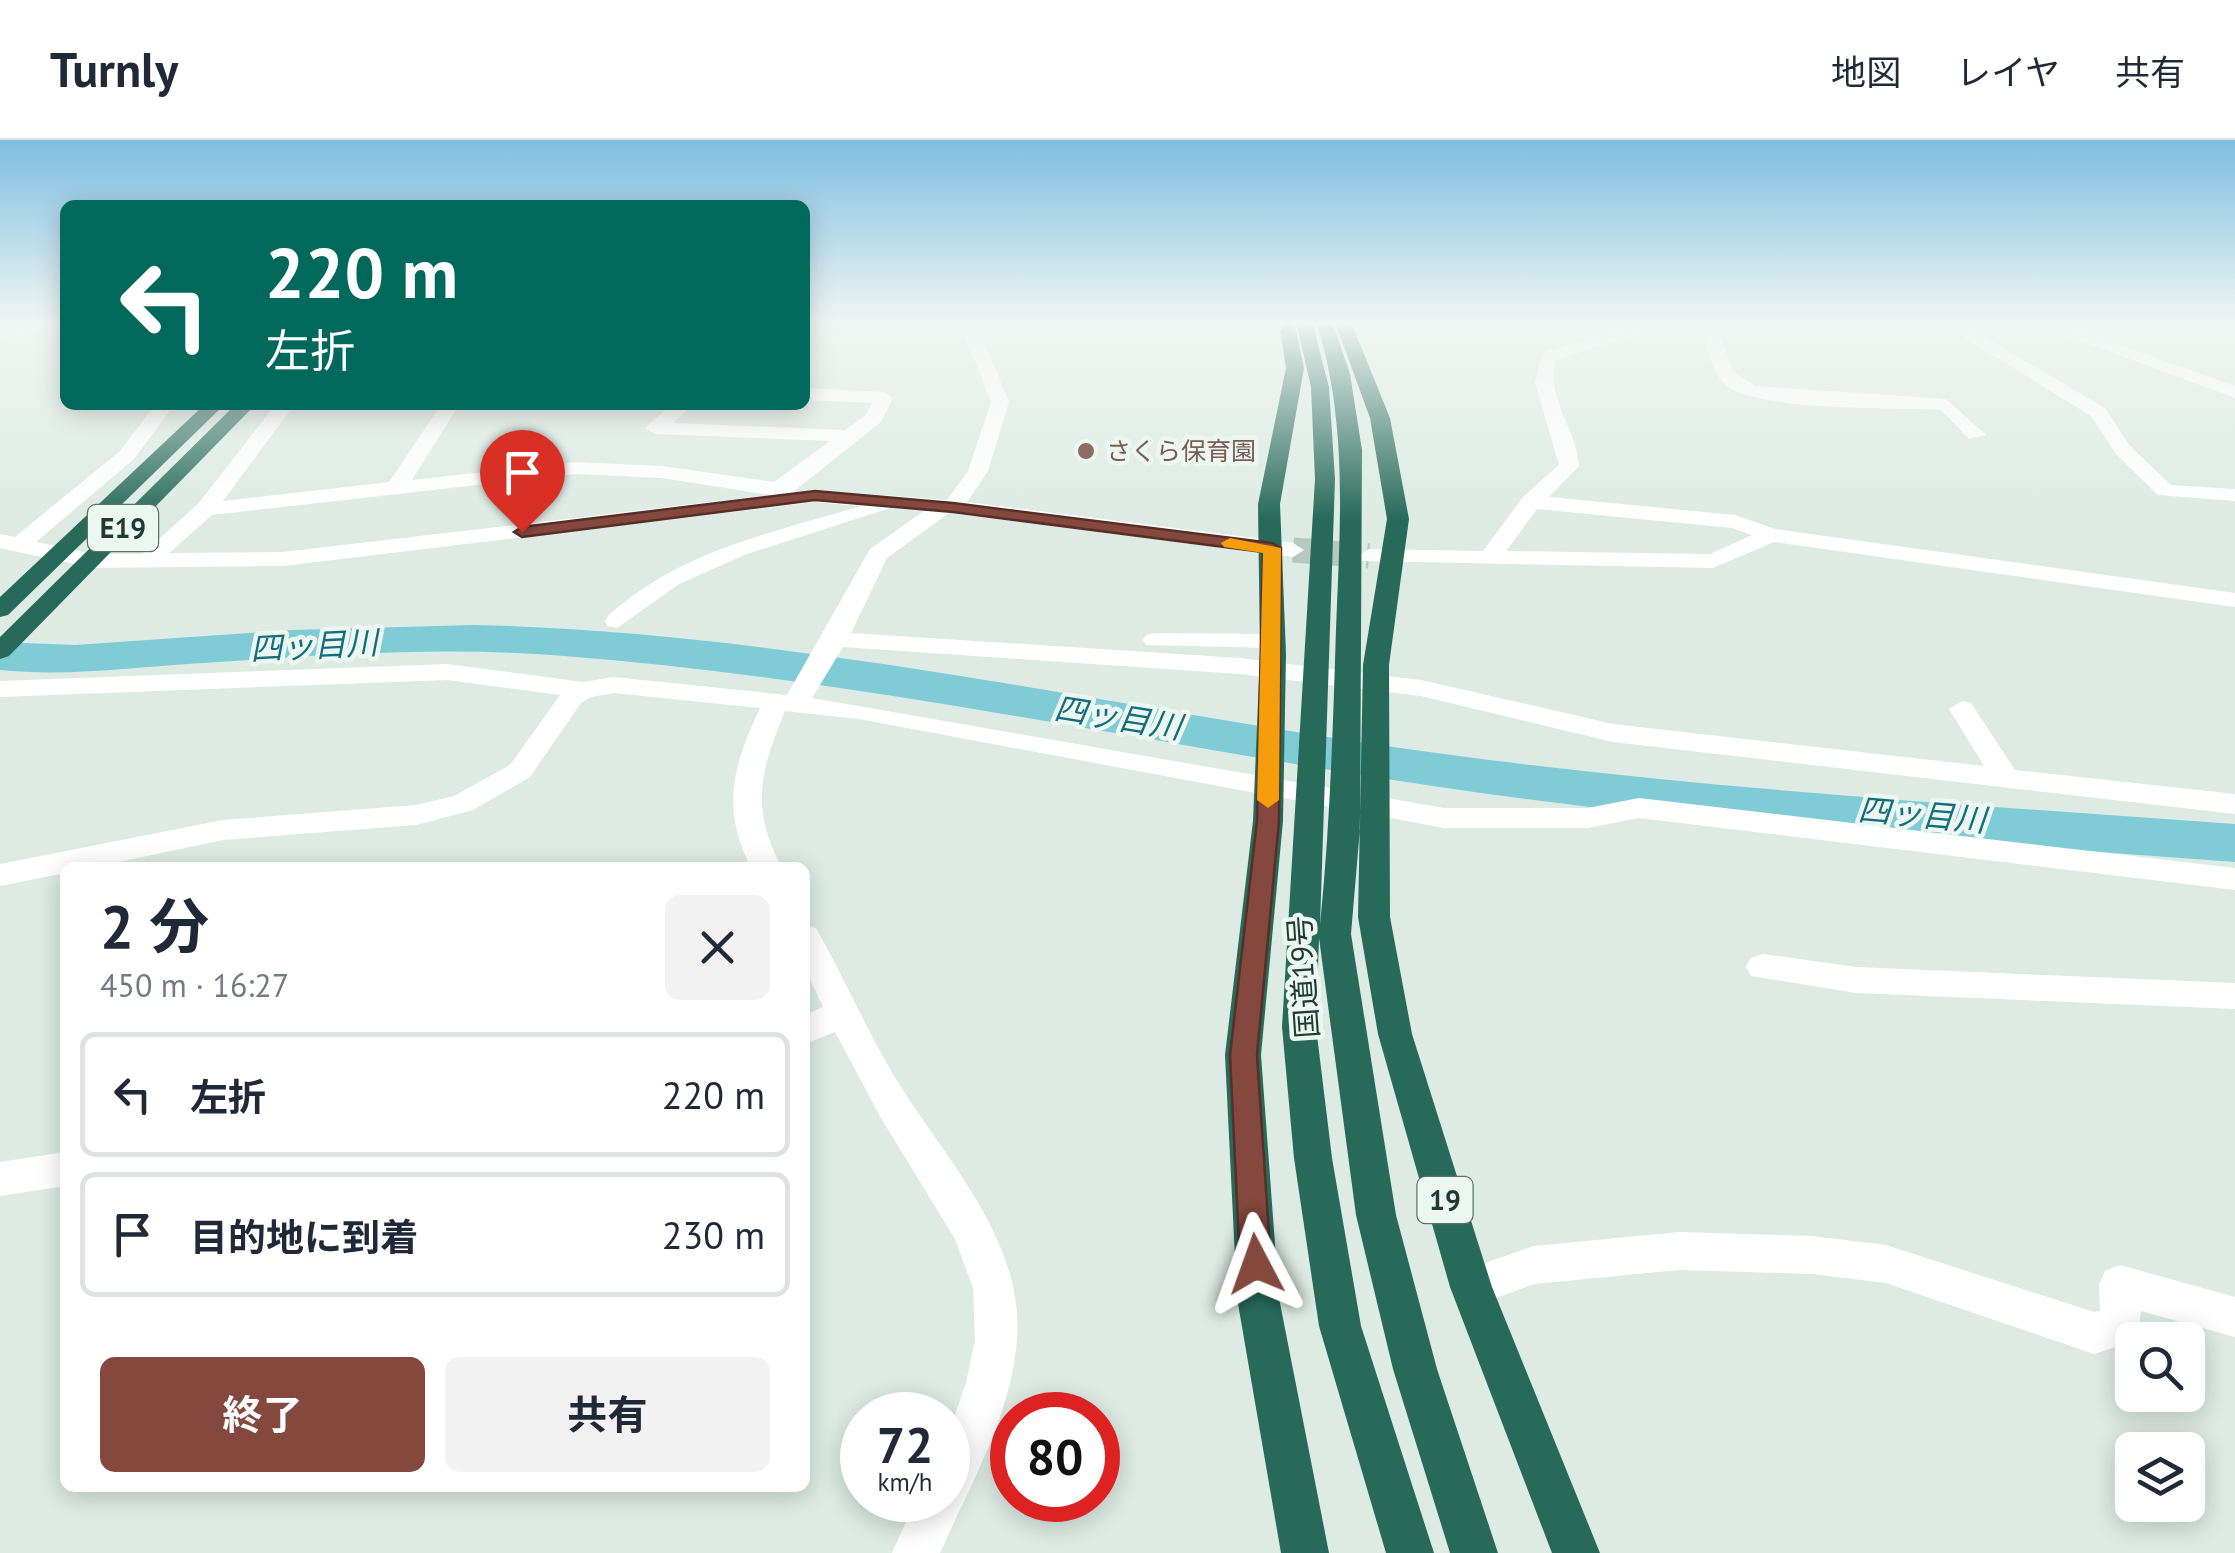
<!DOCTYPE html>
<html lang="ja">
<head>
<meta charset="utf-8">
<style>
  :root { --surface:#fff; --page:#f2f2f3; --text:#1f2937; --muted:#747a83; --line:#e0e1e3; --accent:#84483e }
  body { margin:0; font-family:"PT Sans","Noto Sans JP",sans-serif; background:var(--page); color:var(--text); height:100vh; display:flex; flex-direction:column; font-size:38px; white-space:nowrap }
  * { box-sizing:border-box; margin:0 }
  p { font-size:32px; color:var(--muted) }
  .icon { flex:none; width:55px; height:55px; fill:none; stroke:currentColor; stroke-width:2; stroke-linecap:round; stroke-linejoin:round }
  .map { position:relative; flex:1; overflow:hidden }
  .details { position:absolute; left:60px; top:722px; width:750px; height:630px; display:flex; flex-direction:column; background:var(--surface); border-radius:15px; box-shadow:0 5px 25px #0003 }
  .details>* { flex:none }
  .banner { position:absolute; left:60px; top:60px; width:750px; height:210px; border-radius:15px; box-shadow:0 5px 25px #0003; background:#00695c; color:#fff; overflow:hidden }
  .tools { position:absolute; left:2115px; top:1182px; display:grid; gap:20px }
  .tools a { display:grid; place-items:center; width:90px; height:90px; border-radius:15px; background:var(--surface); box-shadow:0 5px 25px #0003; font-size:50px }
  .speed { position:absolute; left:840px; top:1252px; display:flex; gap:20px; font-size:50px; font-weight:700; text-align:center }
  .speed>* { display:grid; place-content:center; width:130px; height:130px; border-radius:50%; background:var(--surface); box-shadow:0 5px 25px #0003; line-height:1 }
  .speed small { font-size:25px; font-weight:400 }
  .speed .limit { border:15px solid #d22; background:#fff; color:#111 }
  .pin { position:absolute; display:grid; place-items:center; width:85px; height:85px; color:#fff; margin:-102px -42px; border-radius:50% 50% 50% 0; rotate:-45deg; box-shadow:0 0 10px #0007 }
  .pin .icon { rotate:45deg }
  .me { position:absolute; width:110px; margin:-55px; rotate:356deg; stroke-linejoin:round; filter:drop-shadow(0 0 8px #0008) }
  .turn { display:flex; align-items:center; gap:35px; height:210px; padding:0 40px; font-size:45px }
  .turn .icon { width:130px; height:130px; stroke-width:2.5 }
  .turn b { display:block; font-size:70px; line-height:85px }
  .round { display:grid; place-items:center; flex:none; width:105px; height:105px; border-radius:15px; background:var(--page) }
  .headline { display:flex; align-items:center; justify-content:space-between; height:170px; padding:0 40px }
  h1 { font-size:60px; font-weight:700; line-height:75px }
  .button { display:flex; gap:20px; margin-top:auto; padding:20px 40px }
  .button a { flex:1; height:115px; border-radius:15px; background:var(--accent); color:#fff; font-size:40px; font-weight:700; line-height:115px; text-align:center }
  .button a+a { background:var(--page); color:var(--text) }
  ul { padding:0; list-style:none }
  li { display:flex; align-items:center; gap:30px; height:125px; margin:0 20px 15px; padding:0 20px; border:5px solid var(--line); border-radius:15px }
  li div { flex:1 }
  li b { display:block; font-size:38px }
  li em { font-style:normal }
  header { display:flex; align-items:center; gap:60px; box-sizing:border-box; height:140px; padding:0 50px; background:var(--surface); border-bottom:2px solid var(--line) }
  header strong { font-size:48px }
  nav { display:flex; gap:55px; margin-inline-start:auto; font-size:35px }
  .map>svg:first-child { display:block }
  .lines { fill:none; stroke-linecap:round; stroke-linejoin:round }
  .river { fill:#7fccd6; fill-rule:evenodd }
  .street-tunnel { stroke:#b7c8c0; stroke-width:25; stroke-dasharray:25 12; stroke-linecap:butt }
  .street { fill:#fff; fill-rule:evenodd }
  .highway { fill:#276a59; fill-rule:evenodd }
  .route { fill:#84483e; stroke:#562f28; stroke-width:2.5 }
  .slow { fill:#f59e0b }
  .education-dot { fill:#8d6e63; stroke:#edf7f2; stroke-width:4 }
  .labels { text-anchor:middle; stroke-width:9; stroke-linejoin:round; paint-order:stroke }
  .far-education-label { font-size:25px; fill:#785e54; stroke:#edf7f2; text-anchor:start }
  .shield { fill:#edf7f2; stroke:#5b736c; stroke-width:2.5 }
  .shield-label { font-size:28px; font-weight:bold; fill:#1d3b32 }
  .street-label { font-size:30px; fill:#1d3b32; stroke:#edf7f2 }
  .water-label { font-size:32px; font-style:italic; fill:#136e7c; stroke:#edf7f2 }
</style>
</head>
<body>
<header>
<strong>Turnly</strong>
<nav><a>地図</a><a>レイヤ</a><a>共有</a></nav>
</header>
<div class="map">
<svg width="2235" height="1413" viewBox="0 0 2235 1413">
  <rect width="100%" height="100%" fill="#ddebe4"/>
  <g class="lines">
    <path class="river" d="M474,485C773,492 1070,558 1366,603C1654,646 1944,663 2235,684V722C1983,703 1731,688 1481,653C1175,610 873,540 564,516C444,506 323,515 203,523C135,527 68,537 0,530V502L75,505L292,490Z"/>
    <path class="street-tunnel" d="M1293,410L1369,416"/>
    <path class="street" d="M34,182H65V188L0,197V187Z
      M960,182H976L1009,262L988,331L967,362L1293,403L1304,410L1293,417L949,373L887,418L851,493L1240,518L1421,540L1613,584L1984,626L1949,569L1962,561L1971,563L2015,630L2235,654V674L1613,602L1421,556L1240,534L843,507L812,558L1444,668H1588L1639,658L2235,728V750L1639,678L1588,688H1444L859,579L785,571C760,632 750,668 782,728H751C721,667 732,629 760,568L614,553L591,557L581,563L530,637L473,670L416,685L223,700L90,728H65V733L0,746V724L223,680L416,665L454,656L510,625L560,555L447,540L0,557V541L447,524L583,542L614,537L787,555L870,409L924,371L890,368L747,414L679,444L617,488L608,486L605,481L608,476C679,411 771,393 861,366L815,362L283,426L93,428L0,408V394L15,397L120,311L155,265H174L134,319L36,402L93,414H142L198,364L275,265H294L223,361L389,342L441,265H459L412,340L575,322L662,326L774,342L830,301L655,294L645,288L671,265H692L673,283L845,290L866,275L872,263L805,260V248L884,252L893,258L881,282L793,352L815,350L947,360L968,331L991,262ZM575,334L662,338L771,355L283,412L169,413L212,375Z
      M1645,182H1672L1556,220C1545,256 1577,290 1579,326L1549,357L1735,375L1775,389L2235,453V467L1774,402L1713,428L1361,421L1358,416L1369,409L1483,411L1523,357L1559,325L1535,243L1542,213ZM1537,369L1732,388L1752,395L1710,414L1506,411Z
      M1698,182H1715L1733,231L1755,246L1946,259L1986,295L1969,299L1941,270C1895,267 1758,272 1726,245C1708,230 1709,202 1698,182Z
      M1775,182H1937L1929,187H1783Z
      M1939,182H1959L2105,268L2130,306L2171,345L2235,349V361L2158,355L2116,314L2091,276Z
      M2030,182H2055L2235,246V258Z
      M1155,493L1271,494L1283,501L1271,508L1146,505L1143,500L1146,495Z
      M805,785L816,788C843,836 863,882 890,929C938,1012 1025,1096 1017,1200C1011,1276 970,1345 940,1413H892L916,1360H948V1295L966,1243L975,1200L973,1148L955,1099L881,978L835,892L805,904V875L823,867L805,829Z
      M1763,814L1856,827L2235,843V869L1856,853L1751,836L1746,827L1751,818Z
      M65,1012V1046L0,1056V1022Z
      M1679,1092L1812,1096L1886,1105L2094,1172L2100,1171L2099,1145L2105,1131L2120,1125L2235,1157V1197L2141,1171L2137,1200L2094,1214L1886,1143L1812,1134L1679,1130L1534,1144L1471,1167L1456,1161L1450,1147L1456,1133L1534,1106Z"/>
    <path class="highway" d="M1296,182H1312L1329,247L1335,339L1320,785C1330,686 1333,588 1336,489C1340,386 1348,287 1318,187L1327,182L1334,187L1350,234L1362,310L1360,688L1351,794L1396,1075L1437,1229L1498,1413H1450L1393,1229L1356,1075L1319,798L1316,887L1332,1018L1361,1186L1434,1413H1386L1319,1186L1294,1018L1282,887L1315,339L1311,247Z
      M1335,182H1351L1390,278L1409,379L1389,525L1390,777L1412,894L1492,1147L1600,1413H1552L1450,1147L1378,894L1358,777L1363,525L1387,379L1370,278Z
      M1288,185L1296,190L1304,228L1280,364L1286,514L1283,681L1261,915L1279,1158L1329,1413H1281L1237,1158L1225,915L1253,681L1260,514L1258,364L1286,228L1280,190Z
      M204,265H224L8,475L0,477V457Z
      M235,265H255L9,516L0,519V497Z"/>
  </g>
  <linearGradient id="sky" x2="0" y2="1"><stop stop-color="#7ebee1"/><stop offset="0.48" stop-color="#f0f6f3"/><stop offset="1" stop-color="#f0f6f3" stop-opacity="0"/></linearGradient>
  <rect width="2235" height="380" fill="url(#sky)"/>
  <path class="route" d="M815,351L953,363L1272,403L1281,408L1279,681L1257,915L1271,1124L1267,1135L1256,1139L1245,1135L1240,1124L1230,915L1257,681L1263,412L953,372L815,360L522,397L514,392L522,387Z"/>
  <path class="slow" d="M1230,398L1281,408L1279,660L1268,668L1257,660L1263,413L1224,407L1221,403Z"/>
  <circle class="education-dot" cx="1086" cy="311" r="10"/>
  <g class="labels">
    <g class="far-education-label">
      <text x="1106" y="320">さくら保育園</text>
    </g>
    <g class="shield">
      <rect x="88" y="365" width="70" height="46" rx="8"/>
      <rect x="1417.5" y="1037" width="55" height="46" rx="8"/>
    </g>
    <g class="shield-label">
      <text x="123" y="398">E19</text>
      <text x="1445" y="1070">19</text>
    </g>
    <g class="street-label">
      <text transform="translate(1304 837) rotate(-94)" y="10">国道19号</text>
    </g>
    <g class="water-label">
      <text transform="translate(314 506) rotate(-3)" y="11">四ッ目川</text>
      <text transform="translate(1118 578) rotate(9)" y="11">四ッ目川</text>
      <text transform="translate(1922 675) rotate(5)" y="11">四ッ目川</text>
    </g>
  </g>
</svg>
<div class="tools">
<a><svg class="icon" aria-label="search" viewBox="0 0 24 24"><circle cx="10" cy="10" r="6"/><path d="M15 15l6 6"/></svg></a>
<a><svg class="icon" aria-label="layers" viewBox="0 0 24 24"><path d="M12 4l9 5-9 5-9-5zM3 14l9 5 9-5"/></svg></a>
</div>
<div class="speed"><div>72<small>km/h</small></div><div class="limit">80</div></div>
<div class="pin" style="left:522px;top:392px;background:#d93025"><svg class="icon" aria-label="arrive" viewBox="0 0 24 24"><path d="M6 21V4h12l-3 4 3 4H6"/></svg></div>
<svg class="me" style="left:1256px;top:1124px" viewBox="-20 -20 40 40"><path d="M0-17L14 15 0 8-14 15z" fill="#84483e" stroke="#fff" stroke-width="4"/></svg>
<div class="banner">
<div class="turn"><svg class="icon" aria-label="left" viewBox="0 0 24 24"><path d="M17 20v-9H6M10 6l-5 5 5 5"/></svg><div><b>220 m</b>左折</div></div>
</div>
<section class="details">
<div class="headline"><div><h1>2 分</h1><p>450 m · 16:27</p></div><a class="round"><svg class="icon" aria-label="close" viewBox="0 0 24 24"><path d="M6 6l12 12M18 6L6 18"/></svg></a></div>
<ul>
<li><svg class="icon" aria-label="left" viewBox="0 0 24 24"><path d="M17 20v-9H6M10 6l-5 5 5 5"/></svg><div><b>左折</b></div><em>220 m</em></li>
<li><svg class="icon" aria-label="arrive" viewBox="0 0 24 24"><path d="M6 21V4h12l-3 4 3 4H6"/></svg><div><b>目的地に到着</b></div><em>230 m</em></li>
</ul>
<div class="button"><a>終了</a><a>共有</a></div>
</section>
</div>
</body>
</html>
